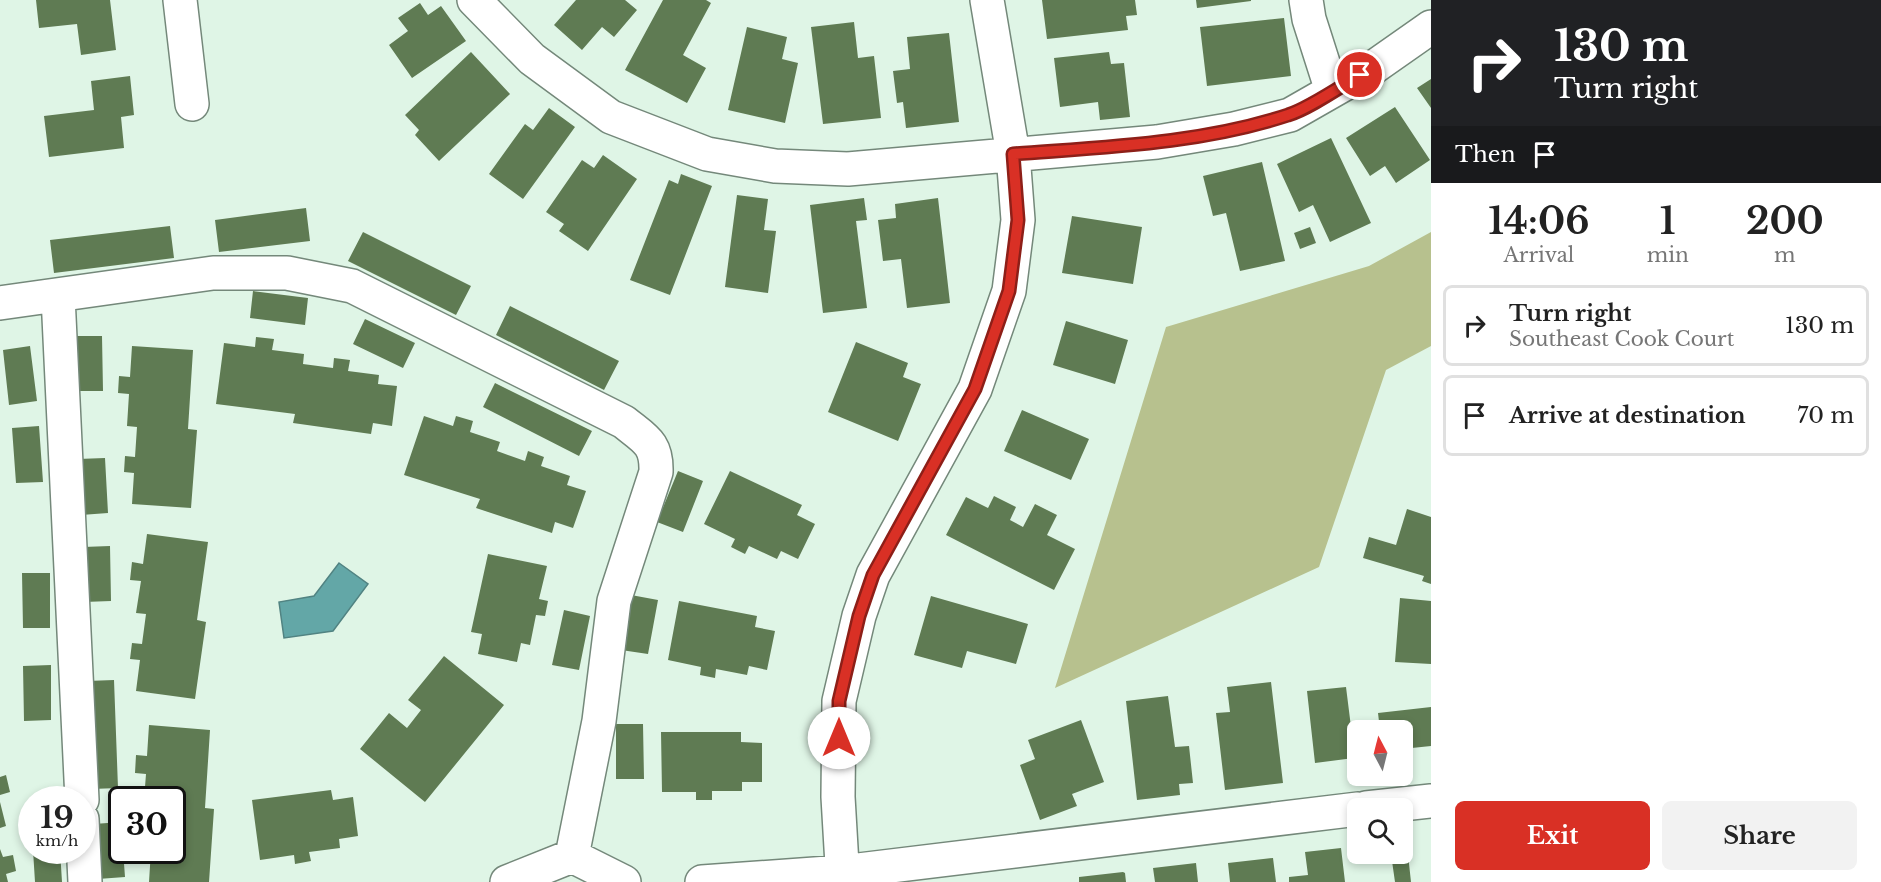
<!DOCTYPE html>
<html lang="en">
<head>
<meta charset="utf-8">
<style>
  :root { --surface:#fff; --page:#f2f2f2; --text:#222; --muted:#767676; --line:#e0e0e0; --accent:#d93025 }
  body { margin:0; font-family:"Libre Baskerville",serif; background:var(--page); color:var(--text); height:100vh; display:flex; flex-direction:column; font-size:22px; white-space:nowrap }
  * { box-sizing:border-box; margin:0 }
  p { font-size:20px; color:var(--muted) }
  .icon { flex:none; width:33px; height:33px; fill:none; stroke:currentColor; stroke-width:2; stroke-linecap:round; stroke-linejoin:round }
  .map { position:relative; flex:1; overflow:hidden }
  .drawer { display:flex; flex-direction:column; background:var(--surface); width:450px }
  .drawer>* { flex:none }
  .banner { background:#202124; color:#fff; overflow:hidden }
  .needle { width:39px; rotate:353deg }
  .buttons { position:absolute; left:1347px; top:720px; display:grid; gap:12px }
  .buttons a { display:grid; place-items:center; width:66px; height:66px; border-radius:9px; background:var(--surface); box-shadow:0 3px 9px #0003; font-size:30px }
  .speed { position:absolute; left:18px; top:786px; display:flex; gap:12px; font-size:30px; font-weight:700; text-align:center }
  .speed>* { display:grid; place-content:center; width:78px; height:78px; border-radius:50%; background:var(--surface); box-shadow:0 3px 9px #0003; line-height:1 }
  .speed small { font-size:15px; font-weight:400 }
  .speed .limit { border:3px solid #111; border-radius:9px; background:#fff; color:#111 }
  .pin { position:absolute; display:grid; place-items:center; width:51px; height:51px; color:#fff; margin:-26px; border:3px solid #fff; border-radius:50%; box-shadow:0 2px 6px #0007 }
  .me { position:absolute; width:66px; margin:-33px; rotate:0deg; stroke-linejoin:round; filter:drop-shadow(0 0 4px #0008) }
  .turn { display:flex; align-items:center; gap:21px; height:126px; padding:0 24px; font-size:27px }
  .turn .icon { width:78px; height:78px; stroke-width:2.5 }
  .turn b { display:block; font-size:42px; line-height:51px }
  .then { display:flex; align-items:center; height:57px; padding:0 24px; background:#0003; gap:12px; font-size:22px }
  .eta { display:flex; justify-content:space-evenly; align-items:center; height:102px; text-align:center }
  .eta b { font-size:36px; font-weight:700; line-height:42px }
  .cta { display:flex; gap:12px; margin-top:auto; padding:12px 24px }
  .cta a { flex:1; height:69px; border-radius:9px; background:var(--accent); color:#fff; font-size:24px; font-weight:700; line-height:69px; text-align:center }
  .cta a+a { background:var(--page); color:var(--text) }
  ul { padding:0; list-style:none }
  li { display:flex; align-items:center; gap:18px; height:81px; margin:0 12px 9px; padding:0 12px; border:3px solid var(--line); border-radius:9px }
  li div { flex:1 }
  li b { display:block; font-size:22px }
  li em { font-style:normal }
  main { display:flex; flex:1; min-height:0 }
  .map>svg:first-child { display:block }
  .forest { fill:#b7c18e }
  .water { fill:#63a7a7; stroke:#518382; stroke-width:1.5 }
  .building { fill:#5f7b53 }
  .lines { fill:none; stroke-linecap:round; stroke-linejoin:round }
  .minor-casing { stroke:#74887a; stroke-width:36 }
  .minor { stroke:#fff; stroke-width:33 }
  .route-casing { stroke:#8d1f18; stroke-width:15 }
  .route { stroke:#d93025; stroke-width:10 }
</style>
</head>
<body>
<main>
<div class="map">
<svg width="1431" height="882" viewBox="0 0 1431 882">
  <rect width="100%" height="100%" fill="#dff5e6"/>
  <path class="forest" d="M1431,232V346L1386,370L1319,567L1055,688L1166,327L1369,266Z"/>
  <path class="water" d="M339,563L368,584L333,631L284,638L279,602L314,596Z"/>
  <path class="building" d="M36,0H110L116,50L81,55L77,24L39,28Z
    M576,0H625L637,10L614,37L602,27L582,50L554,25Z
    M663,0H706L711,3L683,55L706,68L687,103L625,70Z
    M1042,0H1135L1137,15L1126,16L1128,30L1047,39Z
    M1196,0H1251V1L1197,8Z
    M420,3L428,15L441,6L466,41L412,78L389,45L408,31L398,18Z
    M1284,18L1291,76L1207,86L1200,27Z
    M854,22L858,58L874,56L881,118L823,124L811,27Z
    M747,27L787,37L782,59L798,63L785,123L728,110Z
    M949,33L959,122L906,128L903,102L897,103L893,71L910,69L907,37Z
    M471,52L510,94L439,161L415,135L419,130L405,115Z
    M1109,52L1111,64L1124,63L1130,117L1100,120L1098,102L1060,107L1054,58Z
    M130,76L134,115L121,117L124,148L49,157L44,116L94,110L91,81Z
    M1431,79V108L1417,88Z
    M1395,107L1430,160L1396,183L1385,166L1370,176L1346,138Z
    M549,108L575,127L523,199L489,174L525,124L533,130Z
    M1331,138L1371,223L1330,242L1313,205L1299,212L1277,164Z
    M603,155L637,179L588,251L559,231L564,224L546,212L582,160L594,168Z
    M1262,162L1285,261L1240,271L1226,213L1213,216L1203,176Z
    M681,174L712,186L670,295L630,280L669,180L678,184Z
    M737,195L768,199L764,230L776,231L768,293L725,287Z
    M864,198L867,220L856,221L867,308L823,313L810,205Z
    M938,198L950,303L907,308L901,259L883,261L878,220L896,218L895,204Z
    M306,208L310,241L219,252L215,220Z
    M1072,216L1142,227L1133,284L1062,273Z
    M170,226L174,258L54,273L50,240Z
    M1310,227L1316,243L1300,249L1294,233Z
    M363,232L471,286L456,315L348,261Z
    M253,291L308,298L305,325L250,318Z
    M510,306L619,361L604,390L496,335Z
    M365,319L415,343L403,368L353,344Z
    M1066,321L1128,340L1115,384L1053,365Z
    M75,336H102L103,391H75Z
    M256,337L274,339L272,350L304,354L303,364L333,368L334,358L350,360L348,371L379,375L378,384L397,386L392,426L373,423L371,434L293,423L295,414L216,404L224,343L255,347Z
    M856,342L908,363L903,377L921,384L898,441L828,412Z
    M30,346L37,401L9,405L3,350Z
    M132,346L193,350L188,429L197,430L191,508L132,504L134,473L124,472L125,456L135,457L137,427L127,426L129,394L118,393L119,376L130,377Z
    M495,383L592,431L579,456L483,407Z
    M1022,410L1089,439L1071,480L1004,451Z
    M424,416L453,426L456,416L473,421L470,432L500,442L497,451L525,461L528,451L544,457L541,466L570,476L567,485L586,491L573,528L555,522L552,533L476,508L480,499L404,475Z
    M39,426L43,482L16,483L12,428Z
    M105,458L108,513L81,515L78,459Z
    M678,471L703,481L683,532L657,522Z
    M730,471L802,505L797,515L815,524L798,559L781,551L777,559L749,546L745,554L731,547L735,539L704,524Z
    M994,496L1016,507L1010,520L1023,527L1035,504L1057,515L1047,535L1075,549L1054,590L946,535L966,497L988,508Z
    M1407,509L1431,517V584L1422,581L1424,576L1363,558L1369,537L1396,545Z
    M147,534L208,542L197,620L206,622L195,699L136,691L140,660L130,659L132,643L142,644L146,614L136,613L141,581L130,580L132,562L143,564Z
    M110,546L111,601L84,602L83,547Z
    M488,554L547,566L539,599L548,601L545,616L536,615L530,645L521,643L517,662L478,654L482,634L471,632Z
    M22,573H50V628H23Z
    M631,595L658,600L648,654L621,650Z
    M931,596L1028,624L1016,664L967,651L962,668L914,655Z
    M1400,598L1431,601V664L1395,662Z
    M679,601L757,616L755,627L775,631L767,670L749,666L747,675L716,669L715,678L700,675L701,667L668,660Z
    M564,610L590,616L579,670L552,665Z
    M444,656L504,705L425,802L360,749L389,713L407,728L421,710L408,700Z
    M51,665V720L24,721L23,666Z
    M114,680L118,788L92,789L87,681Z
    M1271,682L1283,783L1225,790L1216,713L1230,712L1227,687Z
    M1346,687L1351,727L1365,725L1366,730H1358V772H1356L1354,758L1315,763L1307,691Z
    M1168,696L1175,747L1189,746L1193,783L1179,784L1180,795L1137,800L1126,701Z
    M1431,707V746L1402,749V730H1380L1378,713Z
    M1081,720L1104,782L1072,794L1077,806L1040,820L1020,765L1035,759L1028,740Z
    M616,724H643L644,779H616Z
    M149,725L210,730L205,808L214,809L209,882H149L151,850H172V800H144L146,774L135,773L136,755L147,756Z
    M661,732H741V742L762,743V782H742V791H712V800H696V792H662Z
    M6,775L10,792L0,795V777Z
    M331,790L333,800L353,797L358,836L339,839L340,848L309,852L311,861L295,864L294,855L260,860L252,800Z
    M0,802L6,826L0,828Z
    M121,822L122,850H123L125,877L98,879L94,824Z
    M1402,836H1406L1411,882H1395L1391,854H1402Z
    M1341,848L1345,882H1289V877L1308,875L1305,852Z
    M0,849L3,857L13,855L16,871L6,874L8,882H0Z
    M33,850H60L62,882H35Z
    M1273,858L1276,882H1230L1228,863Z
    M1196,863L1198,882H1155L1153,868Z
    M1123,872L1125,873L1126,882H1079V877Z"/>
  <g class="lines">
    <g class="minor-casing">
      <path id="minor" d="M180,0L192,104
        M474,0L532,59L611,117L707,154L775,166L848,169L1157,142L1234,129L1290,115L1374,67L1431,27
        M1306,0L1309,19L1332,91
        M58,296L82,800
        M0,303L213,273H287L352,286L624,422C645,439 657,443 656,472L614,601L599,721L572,856
        M1366,808L1431,801
        M82,819L85,882
        M507,882L572,856L624,882
        M702,882L842,872L1358,809
        M843,882L838,797L839,701L859,616L873,575L975,389L1009,291L1018,220L1013,154L987,0"/>
    </g>
    <use href="#minor" class="minor"/>
  </g>
  <g class="lines">
    <g class="route-casing">
      <path id="route" d="M839,738V701L859,616L873,575L975,389L1009,291L1018,220L1013,154C1104,147 1200,144 1288,115C1308,109 1340,87 1360,75"/>
    </g>
    <use href="#route" class="route"/>
  </g>
</svg>
<div class="buttons">
<a><svg class="needle" viewBox="-14 -14 28 28"><path d="M0-13l5 13h-10z" fill="#e53935"/><path d="M0 13l5-13h-10z" fill="#767676"/></svg></a>
<a><svg class="icon" aria-label="search" viewBox="0 0 24 24"><circle cx="10" cy="10" r="6"/><path d="M15 15l6 6"/></svg></a>
</div>
<div class="speed"><div>19<small>km/h</small></div><div class="limit">30</div></div>
<div class="pin" style="left:1360px;top:75px;background:#d93025"><svg class="icon" aria-label="arrive" viewBox="0 0 24 24"><path d="M6 21V4h12l-3 4 3 4H6"/></svg></div>
<svg class="me" style="left:839px;top:738px" viewBox="-20 -20 40 40"><circle r="19" fill="#fff"/><path d="M0-13L10 11 0 6-10 11z" fill="#d93025"/></svg>
</div>
<section class="drawer">
<div class="banner">
<div class="turn"><svg class="icon" aria-label="right" viewBox="0 0 24 24"><path d="M7 20v-9h11M14 6l5 5-5 5"/></svg><div><b>130 m</b>Turn right</div></div>
<div class="then">Then<svg class="icon" aria-label="arrive" viewBox="0 0 24 24"><path d="M6 21V4h12l-3 4 3 4H6"/></svg></div>
</div>
<div class="eta">
<div><b>14:06</b><p>Arrival</p></div>
<div><b>1</b><p>min</p></div>
<div><b>200</b><p>m</p></div>
</div>
<ul>
<li><svg class="icon" aria-label="right" viewBox="0 0 24 24"><path d="M7 20v-9h11M14 6l5 5-5 5"/></svg><div><b>Turn right</b><p>Southeast Cook Court</p></div><em>130 m</em></li>
<li><svg class="icon" aria-label="arrive" viewBox="0 0 24 24"><path d="M6 21V4h12l-3 4 3 4H6"/></svg><div><b>Arrive at destination</b></div><em>70 m</em></li>
</ul>
<div class="cta"><a>Exit</a><a>Share</a></div>
</section>
</main>
</body>
</html>
